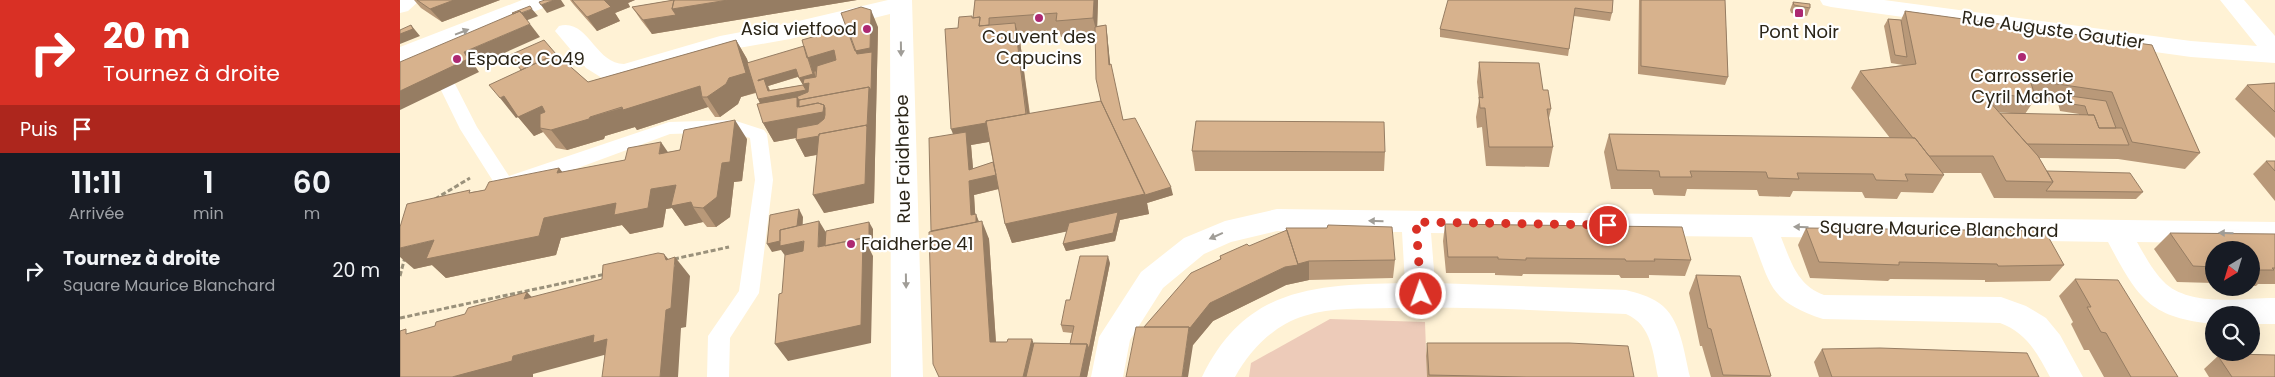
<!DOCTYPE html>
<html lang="fr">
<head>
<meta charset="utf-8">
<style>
  :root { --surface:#171b24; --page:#242831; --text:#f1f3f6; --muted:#9ea1a6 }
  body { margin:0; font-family:Poppins,sans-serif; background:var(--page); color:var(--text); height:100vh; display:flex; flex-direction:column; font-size:19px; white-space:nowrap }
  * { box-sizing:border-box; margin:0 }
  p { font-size:16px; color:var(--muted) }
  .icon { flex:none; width:28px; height:28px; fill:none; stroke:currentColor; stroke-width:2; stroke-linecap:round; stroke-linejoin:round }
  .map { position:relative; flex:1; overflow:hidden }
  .panel { display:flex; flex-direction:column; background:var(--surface); width:400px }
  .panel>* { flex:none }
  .top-card { background:#d93025; color:#fff; overflow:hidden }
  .needle { width:32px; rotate:218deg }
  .buttons { position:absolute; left:1805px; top:241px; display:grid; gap:10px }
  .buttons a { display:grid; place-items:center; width:55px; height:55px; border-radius:50%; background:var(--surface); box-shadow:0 5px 20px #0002; font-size:25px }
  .pin { position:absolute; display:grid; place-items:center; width:42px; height:42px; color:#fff; margin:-21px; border:2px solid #fff; border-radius:50%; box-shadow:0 1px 5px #0007 }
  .me { position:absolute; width:55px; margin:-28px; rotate:357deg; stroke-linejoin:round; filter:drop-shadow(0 0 4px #0008) }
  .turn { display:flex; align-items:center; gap:18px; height:105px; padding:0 20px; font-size:22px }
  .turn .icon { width:65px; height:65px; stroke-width:2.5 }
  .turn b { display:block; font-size:35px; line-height:42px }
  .then { display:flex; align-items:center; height:48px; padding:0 20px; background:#0003; gap:10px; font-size:19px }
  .eta { display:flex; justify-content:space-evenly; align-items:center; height:85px; text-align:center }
  .eta b { font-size:30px; font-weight:600; line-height:35px }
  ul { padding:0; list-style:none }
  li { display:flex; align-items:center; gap:15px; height:65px; padding:0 20px }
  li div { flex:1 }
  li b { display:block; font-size:19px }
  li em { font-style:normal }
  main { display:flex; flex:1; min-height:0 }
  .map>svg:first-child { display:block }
  .green { fill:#edcbb9 }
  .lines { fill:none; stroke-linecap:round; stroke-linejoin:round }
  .path { stroke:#9a917b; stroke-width:3; stroke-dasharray:5 2.5; stroke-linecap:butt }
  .lane { fill:#fff; fill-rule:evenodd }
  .street { fill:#fff; fill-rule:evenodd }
  .secondary { fill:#fff; fill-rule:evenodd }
  .wall { fill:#b99979; fill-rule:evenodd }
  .shaded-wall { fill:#967d63; fill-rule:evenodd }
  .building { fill:#d7b28d; stroke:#967d63 }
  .oneway { fill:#a09d97 }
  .route { stroke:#d93025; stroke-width:9; stroke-dasharray:0 16.2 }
  .poi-dot { fill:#ad2972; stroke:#fff; stroke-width:2 }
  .labels { text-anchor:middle; stroke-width:4.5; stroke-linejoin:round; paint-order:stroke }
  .poi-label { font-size:18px; fill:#2b2518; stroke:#fff }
  .street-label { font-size:18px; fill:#2b2518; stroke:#fff }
</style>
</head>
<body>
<main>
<section class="panel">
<div class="top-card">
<div class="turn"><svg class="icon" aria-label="right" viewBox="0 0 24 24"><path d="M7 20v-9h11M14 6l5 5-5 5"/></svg><div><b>20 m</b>Tournez à droite</div></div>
<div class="then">Puis<svg class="icon" aria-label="arrive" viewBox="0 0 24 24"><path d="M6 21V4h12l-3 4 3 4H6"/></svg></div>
</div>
<div class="eta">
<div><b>11:11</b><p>Arrivée</p></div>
<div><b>1</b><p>min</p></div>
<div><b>60</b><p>m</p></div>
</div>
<ul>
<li><svg class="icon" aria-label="right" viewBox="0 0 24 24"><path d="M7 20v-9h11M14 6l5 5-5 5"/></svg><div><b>Tournez à droite</b><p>Square Maurice Blanchard</p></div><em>20 m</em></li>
</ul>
</section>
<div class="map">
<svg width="1875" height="377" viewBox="0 0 1875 377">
  <rect width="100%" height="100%" fill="#fff2d5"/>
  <path class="green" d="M930,319L1025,322L1027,377H849L851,363Z"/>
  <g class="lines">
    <path class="path" d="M35,199L70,178
      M274,259L329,247
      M0,276L5,257
      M0,318L206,274"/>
    <path class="lane" d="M48,80L54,82L77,127L109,176L269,122L333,120L364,130L367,134L373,180L359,293L330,338L329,377H307L308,336L339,291L355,180L350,138L332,132L270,134L159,175L105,191L98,189L60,129L39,86L42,82Z"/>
    <path class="street" d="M0,0H20L8,11L0,13Z
      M488,0H512L523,377H491L490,14L390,39L322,51L224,80L202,78L186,68L155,31L159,26C188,18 195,64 224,64L320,36L390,23Z
      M877,209L1875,222V244L1737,242C1745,256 1754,273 1766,284C1793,307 1842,298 1875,298V324H1851V315H1814V324C1748,318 1737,296 1708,242L1381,237C1391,262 1397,285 1424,295L1601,297L1626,306L1646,318L1660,335L1683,377H1650C1638,354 1626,332 1600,323L1423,319C1369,301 1371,286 1352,237L1031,233L1035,283L1226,290C1237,293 1249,296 1259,303C1281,318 1284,353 1290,377H1258C1253,353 1252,325 1226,314C1148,311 1069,306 991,308C963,309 932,307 904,316C874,325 850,350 835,377H802C846,286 916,285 1005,283L1002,232L877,231L831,242L804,254L763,288L730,340L723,377H691L699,337L741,272L784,238L825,221Z"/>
    <path class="secondary" d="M122,0H154L151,5L0,64V47Z
      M1420,0H1484L1791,41L1857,46L1820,0H1844L1875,36V63L1791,57L1431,7L1423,5Z"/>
  </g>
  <path class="wall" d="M14,0H100L42,22L21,8Z
    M170,0H235L228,3L230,7L215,13L220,21L197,31L174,5Z
    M273,0H457L252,34L241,20L232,7Z
    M575,0H698L697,26L706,25L707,33L710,64L723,120L773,195L747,203L749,214L720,220L715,241L666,251L663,244L667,231L612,243L605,224L599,189L574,195L575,214L579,222L589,239L596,342L634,343L670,344L672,333L663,332L661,325L670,300L710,263L687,377H539L531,231L553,134L558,28L573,17ZM659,30L661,37L695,34L701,101L630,114L620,41L618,33ZM589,142L593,162L573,169L571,145Z
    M1213,0L1212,13L1210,21L1174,16L1168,56L1040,37V29Z
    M1239,0H1325L1328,77L1325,85L1238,74Z
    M1393,2L1410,8L1407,16L1391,13L1390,10Z
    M1505,11L1752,45L1800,153L1785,169L1718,159L1639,158L1647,171L1743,192L1736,199L1594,198L1581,173H1543L1544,175L1533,193L1501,192L1497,199L1465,198L1462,192L1393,191L1390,197L1359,196L1357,190L1287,189L1285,196L1254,195L1252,189H1211L1204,152L1209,134L1490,138L1451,88L1460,71L1503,65L1491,63L1484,26L1488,19L1501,20ZM1635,99L1658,103L1660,111L1679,114V115L1625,114ZM1599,112L1611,113H1600Z
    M478,27L474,203L424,213L417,155L405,157L396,140V138L374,142L363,123L360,104L356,93L341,97L338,104L320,117H315L308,107L237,130L235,127L205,136L204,139L167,150L156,148L143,132L134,136L118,117L116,118L156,54L188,82L336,40L347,59L348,63ZM398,77L403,85L370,90L368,86Z
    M1079,62L1143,90L1151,109L1149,118L1153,147L1149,167L1086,166L1082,127L1077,128L1076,117L1079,100L1077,82Z
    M1875,83V138L1835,99L1847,85Z
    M347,139L342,181L334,182L330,217L316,227H307L303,222L285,226L272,208L266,209L263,227L230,234L222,225L161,238L156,255L46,278L32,265L14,269L72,192L85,190L159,168L162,172L268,152Z
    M792,151L985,152L984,171H795Z
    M1866,161H1875V201L1853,174Z
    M1045,224L1291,260L1285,276L1249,275V278H1221L1219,275L1123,274L1122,276L1095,275V273H1046L1043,241Z
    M1406,228L1664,265L1650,281L1585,282V280L1490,279L1488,281L1410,278L1398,245Z
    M1770,233L1875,234V284H1858L1856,286H1851V250H1814V283L1777,282L1754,249Z
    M849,246L995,260L993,278L909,280L886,285L813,321L793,345L744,327L820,259V256Z
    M1296,275L1371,376L1370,377H1311L1302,346H1300L1289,293Z
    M1675,279L1778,377H1704L1689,350H1684L1671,324L1673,322L1659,296Z
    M1027,343L1234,377H1027L1026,356Z
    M1422,349L1639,377H1419L1414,362Z
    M1831,354L1875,377H1809L1804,369L1818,356H1828Z"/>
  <path class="shaded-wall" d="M54,0H100L42,22L30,9Z
    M154,0H161L165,6L147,13L141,5Z
    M204,0H235L228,3L230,7L215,13L220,21L197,31L187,17Z
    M328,0H457L252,34L243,20L272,9Z
    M694,0H698L697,34L693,18Z
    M132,9L138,16L120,23L114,16Z
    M471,10L478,27L474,203L424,213L413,195L465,184L466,145L405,157L396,140L467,127V125V127L468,106L428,113L434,125L433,131L374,142L363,123L401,116L395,104H397V100L362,107L358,99L371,97L368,91L366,86L363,87L362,89L358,81V80L396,69L400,76L368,86L371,96L406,90L399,78L413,74L410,63L407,58H408L405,46L410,57L434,50L440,64L414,72V71L417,82L410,84L416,96L399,100L400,103L469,91V87L471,90V66L463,68L455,51L447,27L457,50L470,48ZM419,106L423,107V112Z
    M615,23L620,41L632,134L571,145L574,180L597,174L594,162L599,175L602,188L574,195L576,227V214L581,227L582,241L538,250L531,237L576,227L571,215L569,181L573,180L569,170L567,146L558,147L551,129L627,115Z
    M130,24L140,37L75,66L79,72L0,110V91L64,52Z
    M11,25L20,36L0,44V34Z
    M706,25L707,33L711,72L709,65Z
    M336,40L347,59L357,92L341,97L338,104L320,117L307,97Z
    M300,86L302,97L308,107L237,130L235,127L205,136L204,139L167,150L151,130L190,117Z
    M104,96L120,116L116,118L100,98Z
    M142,106L157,125L140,128L143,132L134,136L118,117Z
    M335,120L347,139L342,181L334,182L330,217L316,227L303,208L322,163Z
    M261,142L274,161L259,154Z
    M159,168L175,187L157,173Z
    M276,185L291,202L293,207L303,222L285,226L272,208L266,209L263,227L230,234L222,225L161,238L156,255L46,278L32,265L14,269L0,257V248L34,240L144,218L251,189Z
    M771,187L773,195L747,203L749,214L720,220L715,241L666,251L663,244L716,221L612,243L605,224Z
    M399,209L403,217L402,242L404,241L415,259L391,264L381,250L372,252L367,244Z
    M419,221L430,239L469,222L473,229V249L470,250L473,256L471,343L388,361L375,344L418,247Z
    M582,221L589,239L597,359L590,342Z
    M264,254L275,267V257L290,276L286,327L281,328L278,377H260L266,260Z
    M708,256L710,263L687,377H680L687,344Z
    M909,261V280L886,285L813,321L793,345L788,377H782L789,327L810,303L885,267Z
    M127,292L145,311L124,299Z
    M194,335L207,339L211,361L204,355L133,374V377H52L113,356Z
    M632,339L639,356L634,377H623Z"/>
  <path class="building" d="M17,0H54L30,9Z
    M145,0H154L141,5L139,2Z
    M172,0H204L211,7L187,17Z
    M274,0H328L272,9Z
    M274,0L272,9L276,15L243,20L232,7Z
    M575,0H694L693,18L656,21L657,13L589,18V25L579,26L580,19V17L573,18Z
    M1048,0H1213L1212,13L1175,8L1169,49L1040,29Z
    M1241,0H1325L1328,77L1241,66Z
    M1393,2L1410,4V8L1394,5Z
    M130,6L132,9L121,13L120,11L113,14L112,13Z
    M461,7L471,10L470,48L455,51L441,13Z
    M120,11L130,24L64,52L68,59L0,91V62Z
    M1505,11L1752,45L1800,153L1732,142L1712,92L1630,80L1636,99L1580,91L1638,156L1653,182L1606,181L1593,156H1529L1515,138H1513L1460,71L1516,64Z
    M572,16V18L580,17L579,26L615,23L626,114L586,121V123L551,129L545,29L558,28L559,17Z
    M1488,19L1501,20L1507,57L1495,55Z
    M11,25L13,29L0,34V30Z
    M706,25L709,65L711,64L723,120L735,118L771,187L745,195L701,101L696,79L695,27Z
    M447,27L457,54L472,52L471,90L469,87L399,100L397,97H396L408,92L409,83L403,84L404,79L416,77L417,66L436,60L434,50L407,58L402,40Z
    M144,40L156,54L121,70L110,55Z
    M336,40L346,73L329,78L326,84L307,97H302L300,86L223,110L222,107L190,117L189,119L151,130L140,128V114L145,112L142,106L118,117L104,96L100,98L89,85L156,54L188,82Z
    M404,46L413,74L399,78L396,69L358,80V81L364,79L368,91L403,85L406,90L358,99L347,63Z
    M1079,62L1139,63L1143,90H1148L1151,109H1147L1153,147H1089L1085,108H1080L1079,97L1083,98Z
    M1875,83V112L1847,85Z
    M469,87L467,127V125L419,134V136L396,140L397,128L418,124L424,119L425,115V108L424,105L418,103L399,107V100Z
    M1663,95L1706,101L1716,128H1699L1694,115H1688L1685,106L1666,103Z
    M397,97V107L418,103L424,105L423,112L363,123L357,104Z
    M701,101L745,194L605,224L586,121Z
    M1600,113L1694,115L1699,128H1722L1729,145L1627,144Z
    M335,120L330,162L322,163L317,197L303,208L293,207L291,202L271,206L276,185L251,189L248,208L214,215L216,203L144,218L139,236L26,259L34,240L0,248V227L7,204L70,190L69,193L85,190L89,182L159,168L157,173L225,160L228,148L261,142L259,154L280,150L284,130Z
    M796,121L984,122L985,152L792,151Z
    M467,125L465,184L413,195L419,134Z
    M566,132L569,170L593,162L596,175L569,181L571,215L576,214V222L531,231L529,138Z
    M1209,134L1515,138L1544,175L1505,174L1508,181L1476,180L1473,174L1397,173L1399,179L1368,178L1366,172L1290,171L1292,177H1260L1259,171L1217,170Z
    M1866,161H1875V171Z
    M1647,171L1730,173L1743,192L1646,191L1653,182Z
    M399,209L397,226L380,230V241L367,244L370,215Z
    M718,212L713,233L663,244L669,223Z
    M419,221L418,247L463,238L461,325L375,344L379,294L382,293L385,255L403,251L404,241L380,246V230Z
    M582,221L590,342H607L608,339H632L623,377H539L533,364L529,232Z
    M469,222V241L466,242L463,238L425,246L426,231Z
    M1045,224L1282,227L1291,260L1254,259L1255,261H1226L1225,259L1126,258V260L1098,259V257H1048Z
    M928,225L992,227L995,260L909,261L898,264L886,228H927Z
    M1406,228L1645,231L1664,265L1603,266H1598L1597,264L1499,262V265L1419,262Z
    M887,230L898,265L885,267L810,303L790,328L789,327H744L791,273L821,259L820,256L847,244L849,246Z
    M1770,233L1875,234V268H1872L1874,270H1851V250H1814V267L1793,266Z
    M258,253L264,254L266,260L275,257L271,308L266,310L260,377H202L207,339L193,343L194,335L113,356L112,361L52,377H0V331L6,329V334L35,326L36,322L65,314L68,308L127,292L124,299L202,279L203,265Z
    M680,256H708L689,349L687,344H670L674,326L661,325L666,300H670Z
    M1296,275L1340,276L1371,376L1323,375L1311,329L1308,328Z
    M1675,279L1718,280L1778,377H1731L1706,333L1701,332L1687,307H1691Z
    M736,327H789L782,377H726Z
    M634,343L687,344L680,377H626Z
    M1027,343H1169L1228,346L1234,377H1126L1029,375Z
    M1480,348L1627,353L1639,377H1432L1422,349Z
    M1831,354L1875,355V377H1832L1818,356H1833Z"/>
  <defs><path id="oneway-solid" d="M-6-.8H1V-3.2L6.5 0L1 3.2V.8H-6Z" transform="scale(1.25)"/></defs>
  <g class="oneway">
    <use href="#oneway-solid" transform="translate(62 32) rotate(-21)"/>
    <use href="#oneway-solid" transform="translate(501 49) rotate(89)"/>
    <use href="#oneway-solid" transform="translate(976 221) rotate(-179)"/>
    <use href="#oneway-solid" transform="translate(1401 227) rotate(-179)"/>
    <use href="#oneway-solid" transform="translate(1826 233) rotate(-179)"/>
    <use href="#oneway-solid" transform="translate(816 236) rotate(156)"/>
    <use href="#oneway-solid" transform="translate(506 281) rotate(89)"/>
  </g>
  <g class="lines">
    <path class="route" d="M1021,294L1016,222L1208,225"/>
  </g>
  <g class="poi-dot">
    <rect x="1394" y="8" width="10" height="10" rx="2.5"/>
    <circle cx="639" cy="18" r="5"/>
    <circle cx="467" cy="29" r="5"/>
    <circle cx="1622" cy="57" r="5"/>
    <circle cx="57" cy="59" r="5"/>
    <circle cx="451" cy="244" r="5"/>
  </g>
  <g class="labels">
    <g class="poi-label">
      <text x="457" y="35" text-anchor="end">Asia vietfood</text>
      <text x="1399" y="38">Pont Noir</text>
      <text x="639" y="43">Couvent des<tspan x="639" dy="21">Capucins</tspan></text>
      <text x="67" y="65" text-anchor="start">Espace Co49</text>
      <text x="1622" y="82">Carrosserie<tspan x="1622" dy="21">Cyril Mahot</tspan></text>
      <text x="461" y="250" text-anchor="start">Faidherbe 41</text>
    </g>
    <g class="street-label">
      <text transform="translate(1653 30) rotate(8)" y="6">Rue Auguste Gautier</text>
      <text transform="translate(503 159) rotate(-91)" y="6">Rue Faidherbe</text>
      <text transform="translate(1539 229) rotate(1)" y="6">Square Maurice Blanchard</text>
    </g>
  </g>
</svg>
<div class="buttons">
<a><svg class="needle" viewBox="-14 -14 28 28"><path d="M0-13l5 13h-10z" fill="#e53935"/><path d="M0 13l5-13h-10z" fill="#9ea1a6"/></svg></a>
<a><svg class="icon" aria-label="search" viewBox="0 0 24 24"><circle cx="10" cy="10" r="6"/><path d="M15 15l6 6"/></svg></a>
</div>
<div class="pin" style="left:1208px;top:225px;background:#d93025"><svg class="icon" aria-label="arrive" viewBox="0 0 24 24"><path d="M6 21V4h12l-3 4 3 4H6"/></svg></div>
<svg class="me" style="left:1021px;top:294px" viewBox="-20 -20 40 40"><circle r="17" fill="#d93025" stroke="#fff" stroke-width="3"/><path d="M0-11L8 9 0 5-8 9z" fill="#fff"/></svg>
</div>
</main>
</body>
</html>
